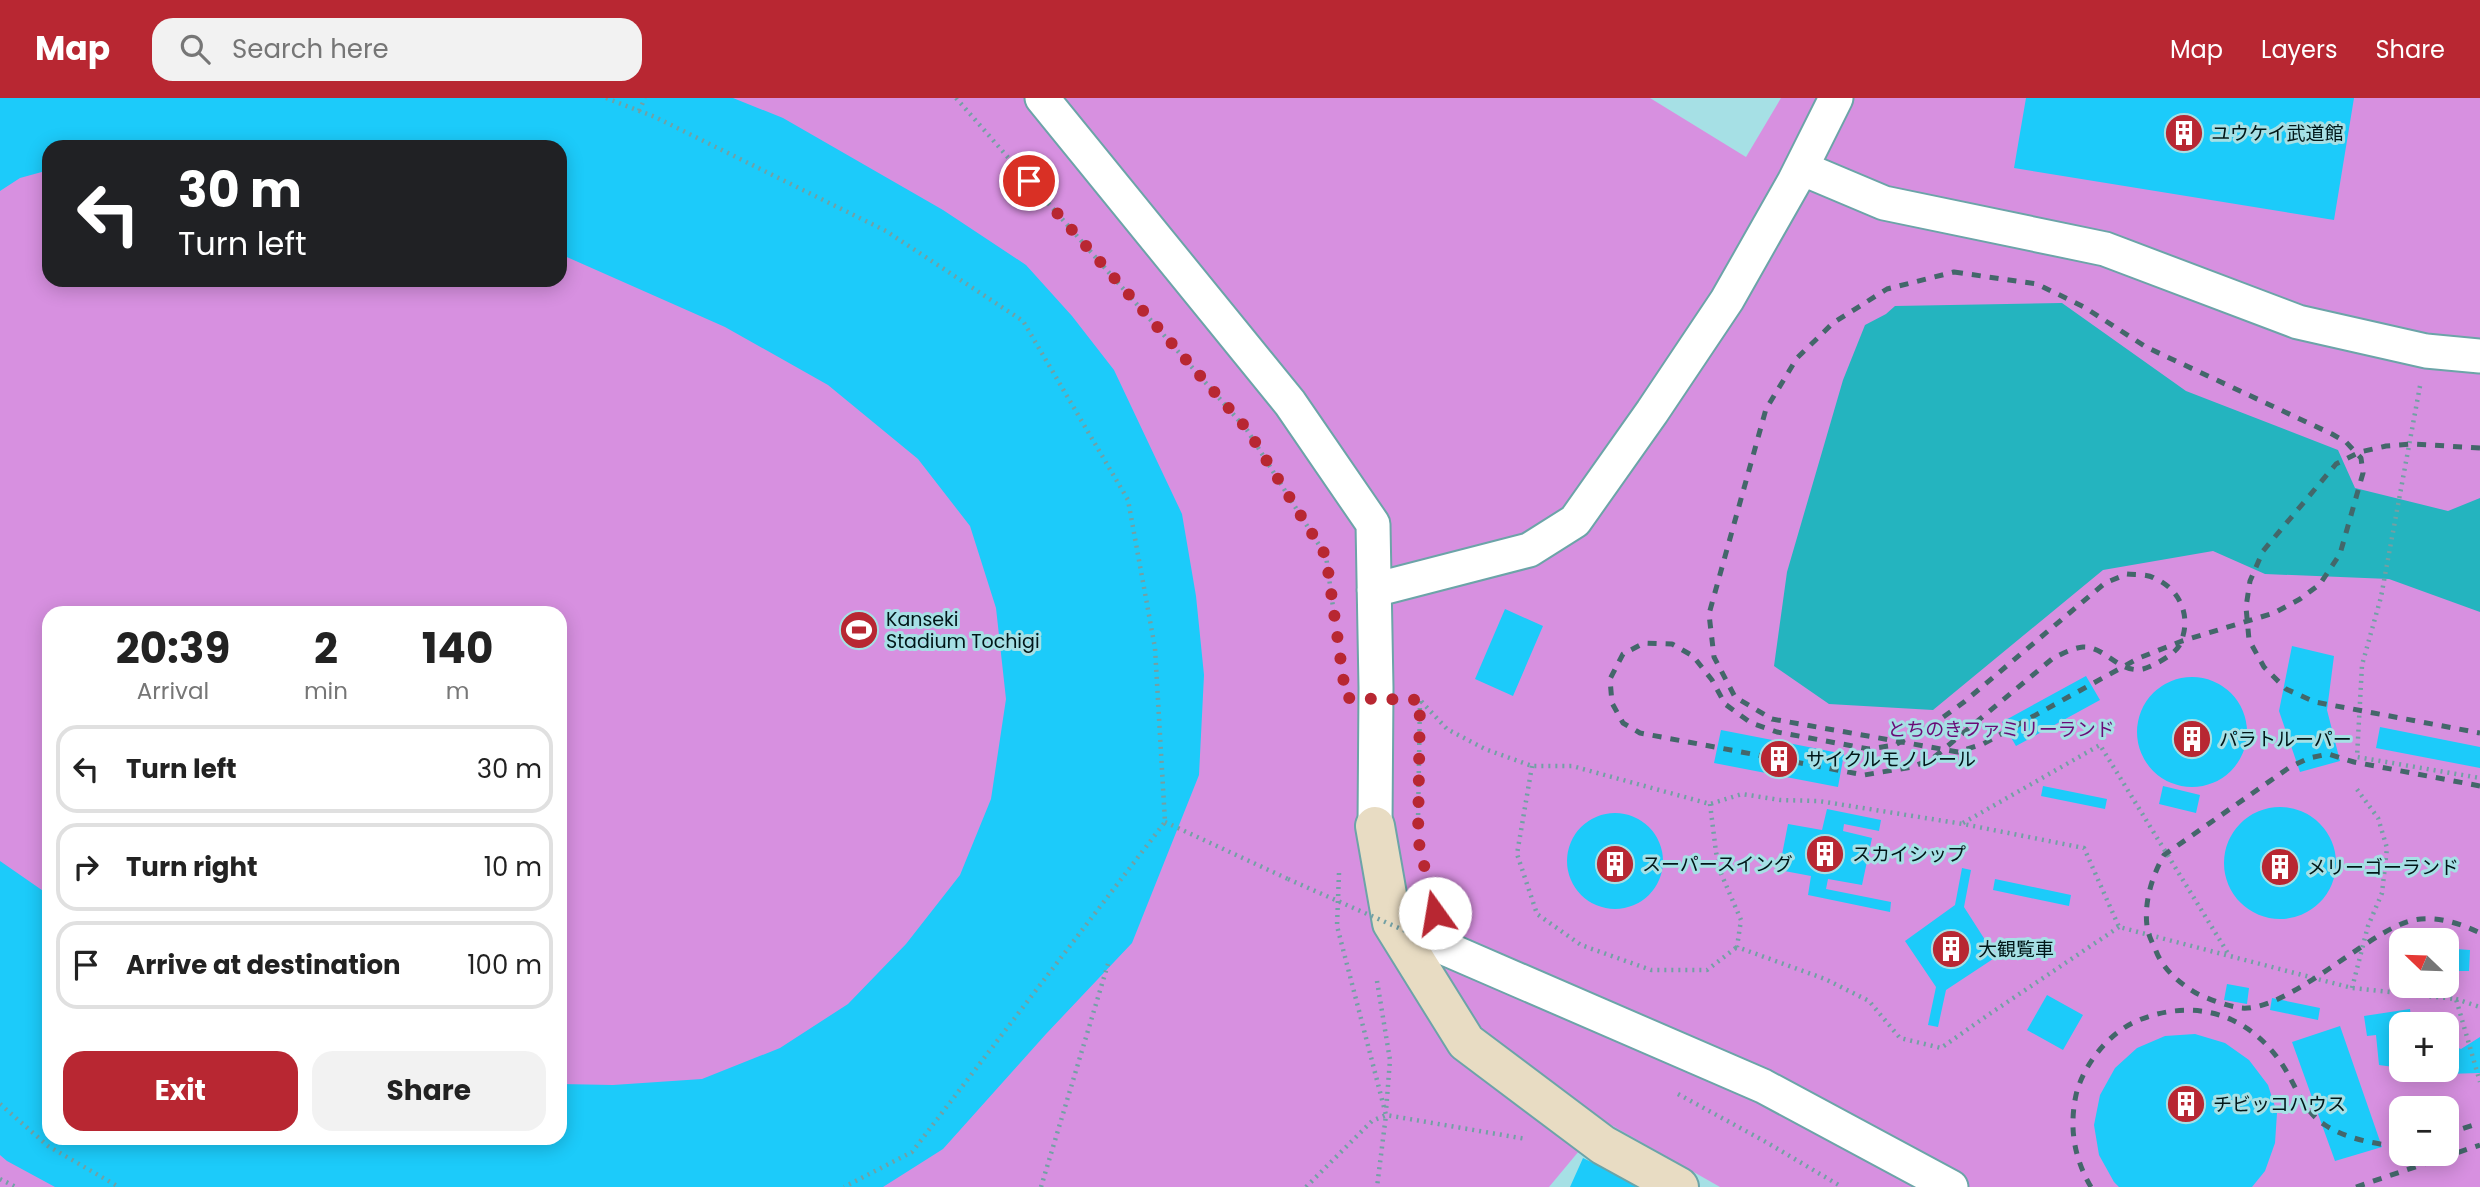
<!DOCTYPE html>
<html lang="en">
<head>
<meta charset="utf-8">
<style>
  :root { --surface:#fff; --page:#f2f2f2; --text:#222; --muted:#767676; --line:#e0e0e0; --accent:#b82732 }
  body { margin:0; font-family:Poppins,"Noto Sans JP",sans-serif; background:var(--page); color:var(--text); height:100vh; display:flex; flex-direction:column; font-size:26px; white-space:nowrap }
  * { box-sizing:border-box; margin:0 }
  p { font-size:23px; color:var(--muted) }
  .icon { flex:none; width:38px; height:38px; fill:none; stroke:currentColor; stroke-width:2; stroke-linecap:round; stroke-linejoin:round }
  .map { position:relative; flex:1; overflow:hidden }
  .side { position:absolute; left:42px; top:508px; width:525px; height:539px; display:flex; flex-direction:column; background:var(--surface); border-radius:21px; box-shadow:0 4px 18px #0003 }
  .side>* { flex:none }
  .hud { position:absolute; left:42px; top:42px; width:525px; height:147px; border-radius:21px; box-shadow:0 4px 18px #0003; background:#202124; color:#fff; overflow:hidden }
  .needle { width:46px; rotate:293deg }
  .tools { position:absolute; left:2389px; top:830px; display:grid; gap:14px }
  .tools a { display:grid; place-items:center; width:70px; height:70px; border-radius:14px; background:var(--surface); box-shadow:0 4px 18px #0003; font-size:35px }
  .pin { position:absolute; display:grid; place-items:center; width:60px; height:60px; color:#fff; margin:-30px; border:4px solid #fff; border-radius:50%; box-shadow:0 2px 7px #0007 }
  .me { position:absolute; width:77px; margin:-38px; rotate:347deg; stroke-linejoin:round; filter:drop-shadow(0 0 5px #0008) }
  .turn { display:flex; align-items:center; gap:24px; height:147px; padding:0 21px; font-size:32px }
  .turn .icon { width:91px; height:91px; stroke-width:2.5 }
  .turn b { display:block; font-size:49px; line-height:60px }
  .eta { display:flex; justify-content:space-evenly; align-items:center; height:119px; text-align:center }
  .eta b { font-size:42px; font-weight:700; line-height:49px }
  .primary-button { display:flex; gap:14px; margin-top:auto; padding:14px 21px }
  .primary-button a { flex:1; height:80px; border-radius:21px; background:var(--accent); color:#fff; font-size:28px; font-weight:700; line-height:80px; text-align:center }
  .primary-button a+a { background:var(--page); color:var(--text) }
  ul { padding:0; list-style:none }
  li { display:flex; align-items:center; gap:21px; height:88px; margin:0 14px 10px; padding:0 7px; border:4px solid var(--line); border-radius:21px }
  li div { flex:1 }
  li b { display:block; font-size:26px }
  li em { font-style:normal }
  header { display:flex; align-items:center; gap:42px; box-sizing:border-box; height:98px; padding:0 35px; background:var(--accent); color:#fff }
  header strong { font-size:33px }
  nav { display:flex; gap:38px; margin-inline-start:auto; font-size:24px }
  .search { width:490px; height:63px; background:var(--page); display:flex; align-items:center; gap:18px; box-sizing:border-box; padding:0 24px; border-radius:21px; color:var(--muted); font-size:26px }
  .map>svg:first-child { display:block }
  .green { fill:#d790e0; fill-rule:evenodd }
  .water { fill:#24b4bf }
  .building { fill:#1ccbfa }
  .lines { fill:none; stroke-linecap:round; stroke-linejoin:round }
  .street-casing { stroke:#6ca4a8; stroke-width:37 }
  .secondary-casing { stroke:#6ca4a8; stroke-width:42 }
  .path { stroke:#72a0a4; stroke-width:4.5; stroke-dasharray:2 5; stroke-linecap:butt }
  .street { stroke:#fff; stroke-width:33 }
  .secondary { stroke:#e8dcc3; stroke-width:38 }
  .rail { stroke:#43676a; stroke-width:5; stroke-dasharray:9 9; stroke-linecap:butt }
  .path-bridge { stroke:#72a0a4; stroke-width:4.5; stroke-dasharray:2 5; stroke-linecap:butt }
  .route { stroke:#b82732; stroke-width:12; stroke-dasharray:0 21.6 }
  .labels { text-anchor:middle; stroke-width:6; stroke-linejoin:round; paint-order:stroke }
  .poi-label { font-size:19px; fill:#011618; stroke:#a6e0e5; text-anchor:start }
  .park-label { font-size:19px; fill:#6a0a76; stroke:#a6e0e5 }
</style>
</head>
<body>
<header>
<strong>Map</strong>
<div class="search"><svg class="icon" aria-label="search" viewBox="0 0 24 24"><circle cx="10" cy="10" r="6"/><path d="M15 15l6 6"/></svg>Search here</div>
<nav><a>Map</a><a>Layers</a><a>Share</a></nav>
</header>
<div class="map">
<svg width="2480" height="1089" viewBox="0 0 2480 1089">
  <rect width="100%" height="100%" fill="#a6e0e5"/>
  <path class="green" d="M0,0H1650L1746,59L1781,0H2480V1089H1720L1604,1023L1549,1089H0ZM49,49H560V182H49ZM49,514H560V1040H49ZM2401,842H2446V887H2401ZM2401,926H2446V971H2401ZM2401,1010H2446V1055H2401Z"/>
  <path class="water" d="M2062,205L2186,293L2338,352L2355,390L2448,413L2480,400V514L2389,481L2265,476L2213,453L2103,472L1933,612L1829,606L1774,568L1787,474L1843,282L1865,227L1886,216L1895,208Z"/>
  <path class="building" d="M0,0H733L783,20L943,112L1026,167L1072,218L1114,272L1182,416L1196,498L1204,577L1199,677L1132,845L1046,936L943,1051L883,1089H55L7,1063L0,1057V763L49,797V1040H560V986L613,987L702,981L780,950L848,906L906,846L960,777L991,701L1006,601L996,510L970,428L918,361L828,287L725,229L560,156V49H49V72L20,80L0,93Z
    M2026,0H2354L2334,122L2014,70Z
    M1505,511L1543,528L1513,598L1475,581Z
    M2292,548L2334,558L2327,612L2340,663L2300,674L2279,613Z
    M2086,578L2100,602L2016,648L2002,624Z
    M2137 634a55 55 0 1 1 110 0a55 55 0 1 1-110 0Z
    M2380,629L2480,649V670L2376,650Z
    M1721,632L1844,656L1838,689L1714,665Z
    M2043,688L2107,701L2105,711L2041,698Z
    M2163,688L2200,697L2196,715L2159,706Z
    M2224 765a56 56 0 1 1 112 0a56 56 0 1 1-112 0Z
    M1827,711L1881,722L1879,733L1844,726L1843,733L1872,740L1862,787L1828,781L1826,791L1891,804L1890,814L1808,797L1811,778L1779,772L1788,726L1822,732Z
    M1567 763a48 48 0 1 1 96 0a48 48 0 1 1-96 0Z
    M1962,770L1971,772L1964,809L1996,859L1946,892L1938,929L1928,927L1936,889L1905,843L1955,807Z
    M1995,781L2071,797L2069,808L1993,792Z
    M2456,851L2470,852L2469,873H2455Z
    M2227,886L2249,890L2247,906L2224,902Z
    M2047,897L2083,917L2063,952L2027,932Z
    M2272,900L2320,910L2318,922L2270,912Z
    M2410,911L2412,926H2401V970L2379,967L2376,937L2367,938L2364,918Z
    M2340,928L2382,1049L2335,1063L2292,944Z
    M2195,936L2225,945L2249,962L2268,987L2277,1015L2275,1045L2265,1073L2252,1089H2119L2114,1084L2099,1057L2094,1027L2100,997L2115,970L2137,950L2165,938Z
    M2480,939V975L2445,976L2422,973L2446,971V945L2461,951Z
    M1583,1060L1637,1086L1635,1089H1570Z"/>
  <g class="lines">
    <g class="street-casing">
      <path id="street" d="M1042,0L1290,305L1373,426L1376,590L1375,728
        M1801,70L1884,105L2105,151L2298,224L2426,253L2480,258
        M1374,492L1529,452L1575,423L1652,314L1727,202L1794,84L1836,0
        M1435,846L1763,988L1951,1089"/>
    </g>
    <g class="secondary-casing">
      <path id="secondary" d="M1375,728L1392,825L1466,944L1603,1047L1679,1089"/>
    </g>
    <path class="path" d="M606,0L655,19L886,133L1023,223L1128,402L1155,550L1165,724L912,1054L844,1089
      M956,0L1247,332L1326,458L1333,509
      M639,13L645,0
      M2420,288L2381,499L2362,567L2357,659L2480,680
      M1415,601L1420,602L1447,631L1485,651L1532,668H1572L1710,706L1742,696L1780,702L1819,703L1963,726L2084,750L2119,829L2352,890L2456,901L2480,984
      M1532,668L1517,756L1537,816L1581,847L1651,872H1707L1737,849
      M1710,706L1716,754L1720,773L1741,822L1737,849L1825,881L1869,903L1900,940L1941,950L1988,917L2119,829
      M1165,724L1288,781
      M1418,724L1420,602
      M1963,725L2100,647L2229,857
      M1339,775L1337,828L1386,1017L1377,1089
      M1377,883L1390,962L1386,1013
      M2352,890L2368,828L2382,795L2387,750L2378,720L2356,690
      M2456,901L2480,909
      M1678,996L1766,1044L1842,1089
      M0,1006L48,1048L119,1089
      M0,1081L16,1089
      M1041,1089L1108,866
      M1306,1089L1372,1023L1386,1017L1526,1041"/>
    <use href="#street" class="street"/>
    <use href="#secondary" class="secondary"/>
    <path class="rail" d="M1954,174L2037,186L2084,209L2146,249L2332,336L2346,344L2361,360L2363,375L2340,456L2320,486L2300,501L2274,515L2182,543L2139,560L1983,646L1958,654L1772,621L1735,599L1714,559L1709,516L1766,311L1797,260L1833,225L1887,191Z
      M2480,350L2413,346L2386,348L2360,354L2336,366L2263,453L2250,483L2246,509L2249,542L2264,569L2286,591L2315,604L2480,635
      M2127,476C2136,477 2147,476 2154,480C2181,491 2193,521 2179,548C2174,557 2153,568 2143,571C2119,576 2105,548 2083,549C2073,550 2061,556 2052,561L1932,661L1912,669L1864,677L1640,635L1623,625L1612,605L1610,581L1623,556L1644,545L1672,546L1693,558L1712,582L1725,606L1751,625L1777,634L1869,651L1895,647L1931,628L1964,604L2105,485Z
      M2480,688L2354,664L2328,656L2309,660L2290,669L2164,757C2152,778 2144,804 2147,828C2148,837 2153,846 2156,853C2163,871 2179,885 2196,895C2208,901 2227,908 2241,910C2283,914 2357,845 2399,827C2426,814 2455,823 2480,835
      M2446,1036L2480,1025
      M2091,1089C2074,1060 2069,1030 2076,997C2083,967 2109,934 2139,922C2199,898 2256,919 2288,976C2298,994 2306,1015 2325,1027C2346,1041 2376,1046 2401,1049
      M2356,1089L2480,1047"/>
    <path class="path-bridge" d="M1288,781L1435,846"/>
  </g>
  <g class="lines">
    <path class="route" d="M1029,83L1247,331L1326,458L1346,600L1420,602L1418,741L1435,815"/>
  </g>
  <defs>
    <g id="building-disc" transform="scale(2.0125)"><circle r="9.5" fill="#b82732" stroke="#a6e0e5"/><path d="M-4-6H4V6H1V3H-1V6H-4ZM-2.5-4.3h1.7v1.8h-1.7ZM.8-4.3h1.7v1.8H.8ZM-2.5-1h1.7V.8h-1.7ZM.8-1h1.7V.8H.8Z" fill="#fff"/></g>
    <g id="stadium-disc" transform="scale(2.0125)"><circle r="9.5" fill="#b82732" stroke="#a6e0e5"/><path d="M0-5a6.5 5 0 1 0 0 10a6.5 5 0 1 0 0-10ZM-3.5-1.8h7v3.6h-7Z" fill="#fff"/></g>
  </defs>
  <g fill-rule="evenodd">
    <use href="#building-disc" x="2184" y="35"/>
    <use href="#stadium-disc" x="859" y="532"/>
    <use href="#building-disc" x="2192" y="641"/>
    <use href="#building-disc" x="1779" y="661"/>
    <use href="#building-disc" x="1825" y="756"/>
    <use href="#building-disc" x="1615" y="766"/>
    <use href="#building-disc" x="2280" y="769"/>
    <use href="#building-disc" x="1951" y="851"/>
    <use href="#building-disc" x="2186" y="1006"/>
  </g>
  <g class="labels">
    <g class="poi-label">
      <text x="2211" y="42">ユウケイ武道館</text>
      <text x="886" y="528">Kanseki<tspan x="886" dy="22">Stadium Tochigi</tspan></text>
      <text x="2219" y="648">パラトルーパー</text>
      <text x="1806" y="668">サイクルモノレール</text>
      <text x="1852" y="763">スカイシップ</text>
      <text x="1642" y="773">スーパースイング</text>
      <text x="2307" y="776">メリーゴーランド</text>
      <text x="1978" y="858">大観覧車</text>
      <text x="2213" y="1013">チビッコハウス</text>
    </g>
    <g class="park-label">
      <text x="2001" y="638">とちのきファミリーランド</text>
    </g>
  </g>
</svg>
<div class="tools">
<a><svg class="needle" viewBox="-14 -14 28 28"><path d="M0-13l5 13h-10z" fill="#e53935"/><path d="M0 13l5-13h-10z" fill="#767676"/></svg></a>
<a>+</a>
<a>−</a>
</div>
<div class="pin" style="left:1029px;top:83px;background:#d93025"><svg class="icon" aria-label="arrive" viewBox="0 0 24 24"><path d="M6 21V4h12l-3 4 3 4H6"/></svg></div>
<svg class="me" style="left:1435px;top:815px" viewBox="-20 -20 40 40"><circle r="19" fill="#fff"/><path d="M0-13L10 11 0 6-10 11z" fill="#b82732"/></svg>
<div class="hud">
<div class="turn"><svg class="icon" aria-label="left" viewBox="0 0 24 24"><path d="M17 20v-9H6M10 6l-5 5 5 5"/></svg><div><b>30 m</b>Turn left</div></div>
</div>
<section class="side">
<div class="eta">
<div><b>20:39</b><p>Arrival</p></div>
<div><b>2</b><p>min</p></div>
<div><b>140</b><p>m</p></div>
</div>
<ul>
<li><svg class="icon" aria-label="left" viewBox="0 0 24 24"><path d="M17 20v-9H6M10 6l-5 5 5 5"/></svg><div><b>Turn left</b></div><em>30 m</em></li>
<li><svg class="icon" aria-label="right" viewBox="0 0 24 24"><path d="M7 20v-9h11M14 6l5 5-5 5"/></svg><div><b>Turn right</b></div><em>10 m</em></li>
<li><svg class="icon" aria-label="arrive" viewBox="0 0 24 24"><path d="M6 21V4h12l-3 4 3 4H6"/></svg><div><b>Arrive at destination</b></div><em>100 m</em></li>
</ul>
<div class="primary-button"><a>Exit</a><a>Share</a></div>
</section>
</div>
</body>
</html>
